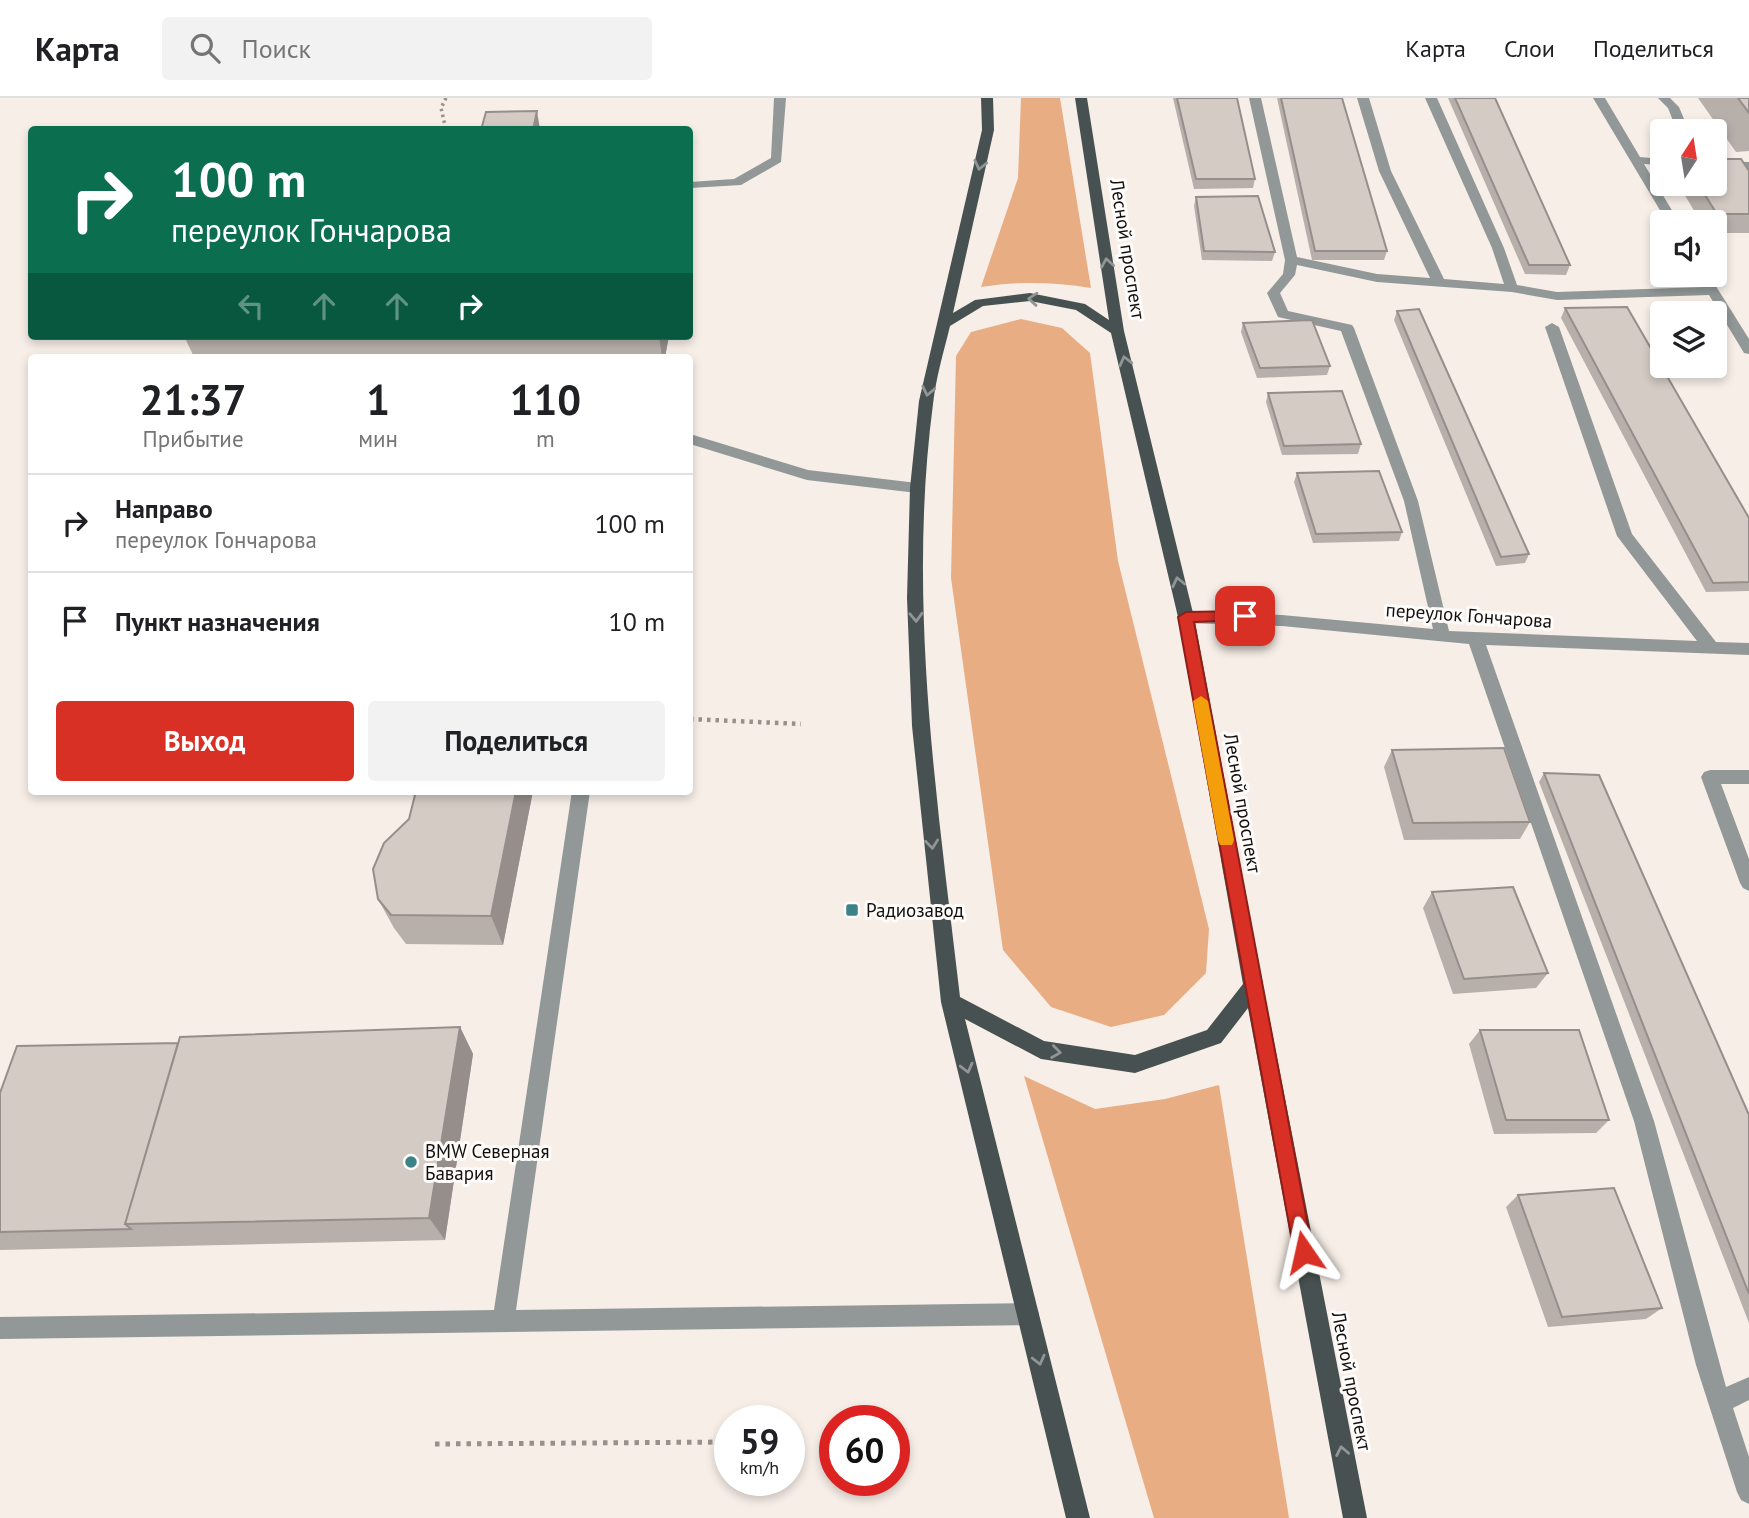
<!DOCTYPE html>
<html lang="ru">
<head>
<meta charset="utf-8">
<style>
  :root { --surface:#fff; --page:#f2f2f2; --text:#202124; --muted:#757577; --line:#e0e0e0; --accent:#d93025 }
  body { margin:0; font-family:"PT Sans",sans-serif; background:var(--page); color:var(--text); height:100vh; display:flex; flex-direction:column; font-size:26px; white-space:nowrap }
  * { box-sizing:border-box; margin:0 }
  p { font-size:23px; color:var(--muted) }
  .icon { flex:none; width:38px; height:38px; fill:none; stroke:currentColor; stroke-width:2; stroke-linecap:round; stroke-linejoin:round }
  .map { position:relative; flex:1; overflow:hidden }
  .drawer { position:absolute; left:28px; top:256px; width:665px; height:441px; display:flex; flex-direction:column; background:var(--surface); border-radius:7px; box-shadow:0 4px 10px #0003 }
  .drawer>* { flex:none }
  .banner { position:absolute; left:28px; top:28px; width:665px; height:214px; border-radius:7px; box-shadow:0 4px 10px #0003; background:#0b6e4f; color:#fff; overflow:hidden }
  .needle { width:46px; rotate:12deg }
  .controls { position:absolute; left:1650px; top:21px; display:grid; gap:14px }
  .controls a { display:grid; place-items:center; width:77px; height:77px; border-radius:7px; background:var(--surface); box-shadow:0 4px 10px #0003; font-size:35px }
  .speed { position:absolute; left:714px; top:1307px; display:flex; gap:14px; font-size:35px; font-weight:700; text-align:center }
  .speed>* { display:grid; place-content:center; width:91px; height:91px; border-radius:50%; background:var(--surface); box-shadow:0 4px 10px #0003; line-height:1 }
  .speed small { font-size:18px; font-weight:400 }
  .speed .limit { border:10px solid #d22; background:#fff; color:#111 }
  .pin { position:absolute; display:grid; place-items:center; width:60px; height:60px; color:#fff; margin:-30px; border-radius:14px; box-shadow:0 4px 10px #0006 }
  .me { position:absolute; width:77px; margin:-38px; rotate:349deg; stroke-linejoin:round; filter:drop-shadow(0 0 5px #0008) }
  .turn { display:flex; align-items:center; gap:24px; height:147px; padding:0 28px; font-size:32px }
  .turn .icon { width:91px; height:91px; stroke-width:2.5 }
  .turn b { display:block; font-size:49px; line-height:60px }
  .lanes { display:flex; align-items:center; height:66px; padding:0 28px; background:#0003; justify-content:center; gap:35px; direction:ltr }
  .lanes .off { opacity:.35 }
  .eta { display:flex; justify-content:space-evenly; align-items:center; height:119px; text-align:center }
  .eta b { font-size:42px; font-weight:800; line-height:49px }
  .primary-button { display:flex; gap:14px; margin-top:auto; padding:14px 28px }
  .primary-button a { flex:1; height:80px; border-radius:7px; background:var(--accent); color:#fff; font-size:28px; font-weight:800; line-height:80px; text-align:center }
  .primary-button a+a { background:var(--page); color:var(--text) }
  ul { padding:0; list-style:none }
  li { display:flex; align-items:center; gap:21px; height:98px; padding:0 28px; border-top:2px solid var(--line) }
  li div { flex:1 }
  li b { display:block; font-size:26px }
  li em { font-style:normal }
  header { display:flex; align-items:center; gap:42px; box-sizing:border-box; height:98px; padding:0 35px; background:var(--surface); border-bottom:2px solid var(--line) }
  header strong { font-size:33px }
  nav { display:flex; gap:38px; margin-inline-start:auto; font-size:24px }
  .search { width:490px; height:63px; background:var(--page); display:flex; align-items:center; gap:18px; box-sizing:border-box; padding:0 24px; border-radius:7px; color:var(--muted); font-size:26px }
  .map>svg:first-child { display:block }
  .green { fill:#e9ad84 }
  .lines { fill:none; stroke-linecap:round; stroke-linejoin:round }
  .path-far2 { stroke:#97908b; stroke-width:3.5; stroke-dasharray:2.5 3.5; stroke-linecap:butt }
  .path-far1 { stroke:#97908b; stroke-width:4.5; stroke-dasharray:3.5 5; stroke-linecap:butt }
  .path { stroke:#97908b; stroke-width:5; stroke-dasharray:4.5 6; stroke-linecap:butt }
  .minor { fill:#929898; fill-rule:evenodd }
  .major { fill:#485151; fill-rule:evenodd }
  .wall { fill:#b7afa9 }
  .shaded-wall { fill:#958e8a }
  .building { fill:#d5cbc5; stroke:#958e8a; stroke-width:2 }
  .oneway { stroke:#919595 }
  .route { fill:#d93025; stroke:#8d1f18; stroke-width:2 }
  .slow { fill:#f59e0b }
  .poi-dot { fill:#3b8387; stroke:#fefcfb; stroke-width:2.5 }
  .labels { text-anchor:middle; stroke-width:6; stroke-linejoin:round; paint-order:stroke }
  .street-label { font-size:19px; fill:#110e0c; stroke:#fefcfb }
  .poi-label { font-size:19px; fill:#110e0c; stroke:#fefcfb; text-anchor:start }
</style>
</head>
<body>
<header>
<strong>Карта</strong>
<div class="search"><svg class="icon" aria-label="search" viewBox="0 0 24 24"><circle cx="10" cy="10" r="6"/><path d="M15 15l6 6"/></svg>Поиск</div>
<nav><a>Карта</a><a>Слои</a><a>Поделиться</a></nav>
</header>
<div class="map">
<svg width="1749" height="1420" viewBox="0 0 1749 1420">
  <rect width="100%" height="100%" fill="#f7eee7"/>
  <path class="green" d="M1021,0H1060L1091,190C1053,184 1019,183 981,189L1018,80Z
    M1021,221L1062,230L1090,255L1118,463L1209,831L1206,875L1164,917L1111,929L1051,909L1003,852L951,480L956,258L971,234Z
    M1024,978L1095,1011L1165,1001L1219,987L1289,1420H1154Z"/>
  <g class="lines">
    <path class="path-far2" d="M446,0L441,10L446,32"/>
    <path class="path-far1" d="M690,621L801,626"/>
    <path class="path" d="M789,1344H803
      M435,1346L730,1344"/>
    <path class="minor" d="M774,0H786L781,64L741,87L690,90V84L734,81L771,60Z
      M1249,0H1261L1297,159L1377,176L1430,180L1379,73L1357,0H1369L1391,73L1444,181L1504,186L1492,150L1425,0H1437L1504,150L1517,187L1557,194L1704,189L1697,177H1709L1749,241V256L1744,255L1709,197L1557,202L1512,194L1377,184L1297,167L1295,177L1280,195L1288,213L1352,227L1354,230L1418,403L1449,533L1697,543L1617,438L1545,229L1552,225L1559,229L1632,436L1716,544L1749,545V557L1486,547L1654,1023L1726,1289L1749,1279V1302L1733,1310L1749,1359V1406L1741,1402L1737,1394L1696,1267L1634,1023L1469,546L1282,528L1186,525L1178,519L1186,513L1282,517L1433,531L1404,403L1341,233L1278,219L1267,195L1283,176L1285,162Z
      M1593,0H1605L1640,59L1662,61V67L1644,66L1679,124H1667Z
      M1658,0H1670L1679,9L1689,33H1677L1668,10Z
      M1715,63L1749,64V72L1715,69Z
      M690,336L808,372L917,385L924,390L917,395L807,382L690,346Z
      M1710,672H1749V686H1721L1749,761V793L1743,790L1740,785L1701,679L1704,674Z
      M572,693H590L516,1212L1028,1205L1036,1208L1039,1216L1036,1224L1028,1227L0,1241V1219L494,1212Z"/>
    <path class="major" d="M981,0H993L994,32L953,215L975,202L1030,195L1085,206L1109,222L1075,0H1087L1124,233L1194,519L1263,888L1367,1420H1343L1248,910L1221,945L1135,975L1041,961L965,921L1090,1420H1066L941,904L912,628L907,500L910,390L919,303L982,32ZM1030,203L1076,212L1111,235L1178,519L1243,886L1207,932L1135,957L1044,943L960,899C937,702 907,504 933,306C936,279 944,253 950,228L983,208Z"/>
  </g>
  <path class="wall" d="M1173,0H1237L1255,81L1253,90L1194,91Z
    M1277,0H1342L1387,153L1384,162H1312Z
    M1448,0H1495L1570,167L1566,177L1525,176Z
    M1698,0H1749V53L1736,54Z
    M1749,73V135H1715V124H1701L1678,86H1715Z
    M1196,99L1275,154L1272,163L1202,162L1194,108Z
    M1565,210L1749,420V493L1706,494L1561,220Z
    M1397,213L1529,456L1525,465L1496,468L1394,222Z
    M1243,225L1330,268L1327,277L1257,280L1241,234Z
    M184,238H669L665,259H194Z
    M1268,295L1361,346L1358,356L1282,357L1266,304Z
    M1297,375L1402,434L1399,443L1313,445L1294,384Z
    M1392,652L1530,724L1520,741L1404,742L1384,669Z
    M1544,675L1749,1017V1225L1539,684Z
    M533,693L503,847L406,846L394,830L378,801L409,721Z
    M1432,794L1548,875L1536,890L1453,896L1423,810Z
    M460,929L473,956L445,1142L0,1152V995L178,945Z
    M1480,932L1609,1022L1596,1035L1494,1036L1469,946Z
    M1518,1097L1662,1210L1646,1221L1548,1229L1506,1109Z"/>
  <path class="shaded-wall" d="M537,13L540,31L533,32Z
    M659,238H669L665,259H662Z
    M516,693H533L503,847L491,818Z
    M460,929L473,956L445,1142L429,1120Z"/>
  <path class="building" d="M1177,0H1237L1255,81H1196Z
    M1281,0H1342L1387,153H1315Z
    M1455,0H1495L1570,167H1529Z
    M1738,0H1749V15Z
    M537,13L533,32H481L486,14Z
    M1715,61H1741L1749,73V116H1717L1698,86H1715Z
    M1258,98L1275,154L1204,153L1196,99Z
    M1627,209L1749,420V484L1713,485L1565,210Z
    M1419,211L1529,456L1501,459L1397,213Z
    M1312,222L1330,268L1260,270L1243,225Z
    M1342,293L1361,346L1284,348L1268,295Z
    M1379,373L1402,434L1316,436L1297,375Z
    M1504,650L1530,724L1413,725L1392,652Z
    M1544,675L1599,677L1749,1017V1196Z
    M416,693H516L491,818L391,817L378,801L373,771L384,745L409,721Z
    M1513,789L1548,875L1464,881L1432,794Z
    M460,929L429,1120L125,1126L180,939Z
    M1480,932H1579L1609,1022H1506Z
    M178,945L125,1126L131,1131L0,1134V995L17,948Z
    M1614,1090L1662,1210L1562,1219L1518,1097Z"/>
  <defs><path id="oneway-chevron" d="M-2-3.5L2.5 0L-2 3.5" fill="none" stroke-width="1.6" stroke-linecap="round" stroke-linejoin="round" transform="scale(1.75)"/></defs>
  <g class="oneway">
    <use href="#oneway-chevron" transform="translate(980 67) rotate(103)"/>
    <use href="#oneway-chevron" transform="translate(1107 165) rotate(-99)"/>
    <use href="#oneway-chevron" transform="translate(1033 201) rotate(-176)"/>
    <use href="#oneway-chevron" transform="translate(1125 263) rotate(-104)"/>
    <use href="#oneway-chevron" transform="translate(928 293) rotate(102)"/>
    <use href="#oneway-chevron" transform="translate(1178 484) rotate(-103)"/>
    <use href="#oneway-chevron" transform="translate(916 519) rotate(88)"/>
    <use href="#oneway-chevron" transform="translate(932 746) rotate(84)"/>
    <use href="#oneway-chevron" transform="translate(1056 954) rotate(8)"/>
    <use href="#oneway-chevron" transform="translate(967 970) rotate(76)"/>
    <use href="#oneway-chevron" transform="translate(1039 1262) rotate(76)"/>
    <use href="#oneway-chevron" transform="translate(1342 1353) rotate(-101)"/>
  </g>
  <path class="route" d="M1245,513L1250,514V522L1194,524L1313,1154L1311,1161L1304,1164L1297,1161L1294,1154L1178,519L1186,514Z"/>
  <path class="slow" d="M1201,598L1208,603L1234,742L1232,747H1220L1218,742L1193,603Z"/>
  <g class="poi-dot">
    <rect x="845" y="805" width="14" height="14" rx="3.5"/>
    <circle cx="411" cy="1064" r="7"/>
  </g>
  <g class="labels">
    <g class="street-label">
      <text transform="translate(1128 151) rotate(81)" y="7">Лесной проспект</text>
      <text transform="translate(1469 517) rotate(4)" y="7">переулок Гончарова</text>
      <text transform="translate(1243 705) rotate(80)" y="7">Лесной проспект</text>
      <text transform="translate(1352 1283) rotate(79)" y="7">Лесной проспект</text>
    </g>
    <g class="poi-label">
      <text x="866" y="819">Радиозавод</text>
      <text x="425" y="1060">BMW Северная<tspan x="425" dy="22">Бавария</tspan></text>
    </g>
  </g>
</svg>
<div class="controls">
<a><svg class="needle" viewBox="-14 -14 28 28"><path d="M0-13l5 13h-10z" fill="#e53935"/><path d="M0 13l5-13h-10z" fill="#757577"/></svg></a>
<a><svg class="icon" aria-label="sound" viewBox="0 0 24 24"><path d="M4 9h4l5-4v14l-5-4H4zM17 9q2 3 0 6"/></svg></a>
<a><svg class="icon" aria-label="layers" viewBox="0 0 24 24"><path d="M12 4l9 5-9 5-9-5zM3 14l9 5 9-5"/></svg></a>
</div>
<div class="speed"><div>59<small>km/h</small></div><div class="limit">60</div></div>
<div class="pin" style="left:1245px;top:518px;background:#d93025"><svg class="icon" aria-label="arrive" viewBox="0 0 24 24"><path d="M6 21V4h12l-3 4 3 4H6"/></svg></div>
<svg class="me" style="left:1304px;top:1154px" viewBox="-20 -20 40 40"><path d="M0-17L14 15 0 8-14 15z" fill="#d93025" stroke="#fff" stroke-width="4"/></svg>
<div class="banner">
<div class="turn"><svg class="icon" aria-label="right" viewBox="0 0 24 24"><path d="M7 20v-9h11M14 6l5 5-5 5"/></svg><div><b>100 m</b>переулок Гончарова</div></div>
<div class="lanes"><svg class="icon off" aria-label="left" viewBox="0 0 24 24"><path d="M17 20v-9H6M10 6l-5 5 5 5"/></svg><svg class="icon off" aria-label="ahead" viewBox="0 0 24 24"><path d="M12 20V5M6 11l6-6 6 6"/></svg><svg class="icon off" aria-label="ahead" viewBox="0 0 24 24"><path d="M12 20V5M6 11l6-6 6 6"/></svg><svg class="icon" aria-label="right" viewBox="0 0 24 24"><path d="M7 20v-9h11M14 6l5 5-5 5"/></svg></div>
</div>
<section class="drawer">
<div class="eta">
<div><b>21:37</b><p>Прибытие</p></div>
<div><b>1</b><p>мин</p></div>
<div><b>110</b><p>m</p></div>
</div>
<ul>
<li><svg class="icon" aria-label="right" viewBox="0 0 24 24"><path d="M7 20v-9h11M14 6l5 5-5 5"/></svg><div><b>Направо</b><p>переулок Гончарова</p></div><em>100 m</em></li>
<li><svg class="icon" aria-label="arrive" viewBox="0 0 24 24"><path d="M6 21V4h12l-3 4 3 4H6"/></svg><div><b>Пункт назначения</b></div><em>10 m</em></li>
</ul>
<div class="primary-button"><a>Выход</a><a>Поделиться</a></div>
</section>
</div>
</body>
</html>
